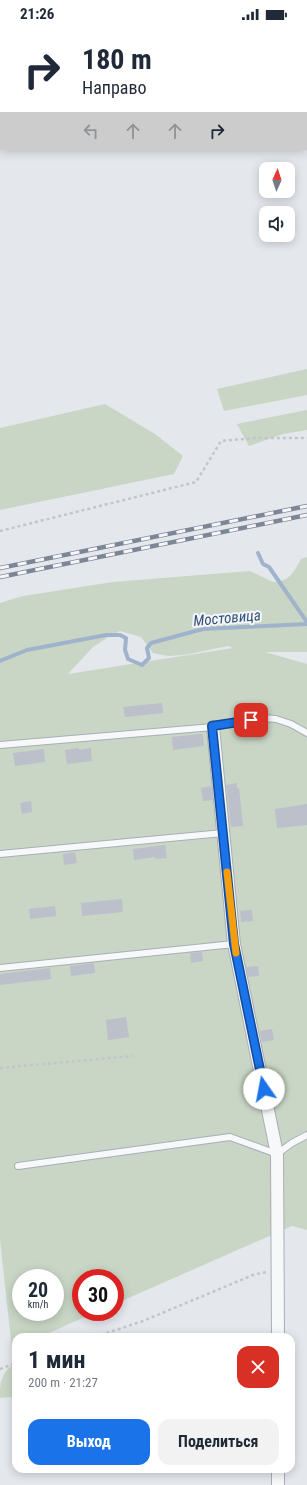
<!DOCTYPE html>
<html lang="ru">
<head>
<meta charset="utf-8">
<style>
  :root { --surface:#fff; --page:#f2f2f3; --text:#1f2937; --muted:#747a83; --accent:#1a73e8 }
  body { margin:0; font-family:"Roboto Condensed",sans-serif; background:var(--page); color:var(--text); height:100vh; display:flex; flex-direction:column; font-size:15px; white-space:nowrap }
  * { box-sizing:border-box; margin:0 }
  p { font-size:13px; color:var(--muted) }
  .icon { flex:none; width:22px; height:22px; fill:none; stroke:currentColor; stroke-width:2; stroke-linecap:round; stroke-linejoin:round }
  .map { position:relative; flex:1; overflow:hidden }
  .side { position:absolute; left:12px; top:1305px; width:283px; height:140px; display:flex; flex-direction:column; background:var(--surface); border-radius:12px; box-shadow:0 2px 10px #0003 }
  .side>* { flex:none }
  .guide { position:absolute; left:0px; top:0px; width:307px; height:122px; box-shadow:0 2px 10px #0003; background:#fff; color:var(--text); overflow:hidden }
  .needle { width:26px; rotate:3deg }
  .buttons { position:absolute; left:259px; top:134px; display:grid; gap:8px }
  .buttons a { display:grid; place-items:center; width:36px; height:36px; border-radius:8px; background:var(--surface); box-shadow:0 2px 10px #0003; font-size:20px }
  .speed { position:absolute; left:12px; top:1241px; display:flex; gap:8px; font-size:20px; font-weight:700; text-align:center }
  .speed>* { display:grid; place-content:center; width:52px; height:52px; border-radius:50%; background:var(--surface); box-shadow:0 2px 10px #0003; line-height:1 }
  .speed small { font-size:10px; font-weight:400 }
  .speed .limit { border:6px solid #d22; background:#fff; color:#111 }
  .pin { position:absolute; display:grid; place-items:center; width:34px; height:34px; color:#fff; margin:-17px; border-radius:8px; box-shadow:0 2px 6px #0006 }
  .me { position:absolute; width:44px; margin:-22px; rotate:348deg; stroke-linejoin:round; filter:drop-shadow(0 0 3px #0008) }
  .turn { display:flex; align-items:center; gap:14px; height:84px; padding:0 16px; font-size:18px }
  .turn .icon { width:52px; height:52px; stroke-width:2.5 }
  .turn b { display:block; font-size:28px; line-height:34px }
  .lanes { display:flex; align-items:center; height:38px; padding:0 16px; background:#0003; justify-content:center; gap:20px; direction:ltr }
  .lanes .off { opacity:.35 }
  .round { display:grid; place-items:center; flex:none; width:42px; height:42px; border-radius:12px; background:var(--page) }
  .overview { display:flex; align-items:center; justify-content:space-between; height:68px; padding:0 16px }
  h1 { font-size:24px; font-weight:700; line-height:30px }
  .cta { display:flex; gap:8px; margin-top:auto; padding:8px 16px }
  .cta a { flex:1; height:46px; border-radius:12px; background:var(--accent); color:#fff; font-size:16px; font-weight:700; line-height:46px; text-align:center }
  .cta a+a { background:var(--page); color:var(--text) }
  .status { display:flex; justify-content:space-between; align-items:center; height:28px; padding:0 20px; background:var(--surface); direction:ltr }
  .status svg { height:11px; fill:currentColor }
  .map>svg:first-child { display:block }
  .green { fill:#c9d6c5; fill-rule:evenodd }
  .lines { fill:none; stroke-linecap:round; stroke-linejoin:round }
  .stream { stroke:#9fb4cc; stroke-width:4 }
  .building { fill:#bbc0ca }
  .lane-casing { stroke:#a9aeb7; stroke-width:8 }
  .street-casing { stroke:#a9aeb7; stroke-width:14 }
  .path { stroke:#c2c5cb; stroke-width:2.5; stroke-dasharray:3 3; stroke-linecap:butt }
  .lane { stroke:#f7f8fa; stroke-width:6 }
  .street { stroke:#f7f8fa; stroke-width:12 }
  .rail-casing { stroke:#7d8696; stroke-width:4.5 }
  .rail { stroke:#f4f6f9; stroke-width:3; stroke-dasharray:9; stroke-linecap:butt }
  .route-casing { stroke:#114b97; stroke-width:10 }
  .route { stroke:#1a73e8; stroke-width:7 }
  .slow { stroke:#f59e0b; stroke-width:7 }
  .labels { text-anchor:middle; stroke-width:4; stroke-linejoin:round; paint-order:stroke }
  .water-label { font-size:15px; font-style:italic; fill:#34527a; stroke:#f4f6f9 }
</style>
</head>
<body>
<div class="status"><b>21:26</b><svg viewBox="0 0 49 12"><path d="M0 12V9h3v3zM5 12V6h3v6zM10 12V3h3v9zM15 12V0h3v12zM26 1h20v11H26zM47 4h2v5h-2z"/></svg></div>
<div class="map">
<svg width="307" height="1457" viewBox="0 0 307 1457">
  <rect width="100%" height="100%" fill="#e4e7ec"/>
  <path class="green" d="M307,341V367L224,383L217,361Z
    M105,376L155,406L183,428L174,446L0,482V400Z
    M307,382V402L283,406L249,418L237,396Z
    M307,529V624H265L307,636V1202L292,1198L115,1276V1250H81V1284H96L40,1309H16V1319L12,1321L0,1212V575L23,568L113,554L250,543L273,554C289,554 294,544 301,531ZM120,603L141,609L153,625L168,628L184,627L228,618L233,620L68,646L93,619L110,608ZM21,1250H55V1284H21Z
    M16,1333V1368L12,1369L0,1370C0,1349 2,1347 16,1333Z"/>
  <g class="lines">
    <path class="stream" d="M258,525L263,536L269,539L307,594
      M0,633L27,622L106,607H120L126,610L125,622L128,631L142,637L149,630L147,620L151,615L203,601L307,596"/>
  </g>
  <path class="building" d="M162,675L163,685L125,689L123,679Z
    M199,706H203L204,718L173,722L172,709Z
    M79,720V722L91,720L92,733L67,736L65,722Z
    M44,721L45,734L15,738L13,725Z
    M237,755V761L239,760L243,798L231,799L226,757Z
    M211,758L213,772L203,773L201,760Z
    M31,773L32,784L22,786L20,775Z
    M307,776V797L277,800L275,781Z
    M165,817L167,830L155,831V829L134,832L133,821Z
    M75,824L77,835L64,837L63,826Z
    M122,871L123,884L82,888L81,875Z
    M55,878L56,888L30,891L29,881Z
    M252,882L253,893L241,894L240,883Z
    M202,924L203,933L191,935L190,925Z
    M94,935L95,945L71,948L70,938Z
    M258,938L259,948L248,949L246,939Z
    M50,940L51,951L0,957V946Z
    M126,989L129,1009L108,1012L106,992Z
    M272,1001L274,1012L262,1014L260,1003Z"/>
  <g class="lines">
    <g class="lane-casing">
      <path id="lane" d="M0,717L213,699L264,690L276,691L291,696L307,705
        M0,826L223,805
        M0,940L234,916
        M18,1138L230,1109L277,1126L292,1115L307,1107"/>
    </g>
    <g class="street-casing">
      <path id="street" d="M213,699L234,916L277,1126L278,1309
        M278,1457V1441"/>
    </g>
    <path class="path" d="M7,1L10,0
      M0,4L1,3
      M0,503L196,454L221,413L256,410H307
      M0,1040L133,1028
      M95,1309L143,1293L253,1247L266,1244
      M0,1341L16,1335"/>
    <use href="#lane" class="lane"/>
    <use href="#street" class="street"/>
    <g class="rail-casing">
      <path id="rail" d="M201,1L203,0
        M0,83L1,82
        M0,540L307,478
        M0,549L307,487"/>
    </g>
    <use href="#rail" class="rail"/>
  </g>
  <g class="lines">
    <g class="route-casing">
      <path id="route" d="M251,692L212,698L234,916L264,1061"/>
    </g>
    <use href="#route" class="route"/>
    <path class="slow" d="M227,844L236,925"/>
  </g>
  <g class="labels">
    <g class="water-label">
      <text transform="translate(227 590) rotate(-5)" y="5">Мостовица</text>
    </g>
  </g>
</svg>
<div class="buttons">
<a><svg class="needle" viewBox="-14 -14 28 28"><path d="M0-13l5 13h-10z" fill="#e53935"/><path d="M0 13l5-13h-10z" fill="#747a83"/></svg></a>
<a><svg class="icon" aria-label="sound" viewBox="0 0 24 24"><path d="M4 9h4l5-4v14l-5-4H4zM17 9q2 3 0 6"/></svg></a>
</div>
<div class="speed"><div>20<small>km/h</small></div><div class="limit">30</div></div>
<div class="pin" style="left:251px;top:692px;background:#d93025"><svg class="icon" aria-label="arrive" viewBox="0 0 24 24"><path d="M6 21V4h12l-3 4 3 4H6"/></svg></div>
<svg class="me" style="left:264px;top:1061px" viewBox="-20 -20 40 40"><circle r="19" fill="#fff"/><path d="M0-13L10 11 0 6-10 11z" fill="#1a73e8"/></svg>
<div class="guide">
<div class="turn"><svg class="icon" aria-label="right" viewBox="0 0 24 24"><path d="M7 20v-9h11M14 6l5 5-5 5"/></svg><div><b>180 m</b>Направо</div></div>
<div class="lanes"><svg class="icon off" aria-label="left" viewBox="0 0 24 24"><path d="M17 20v-9H6M10 6l-5 5 5 5"/></svg><svg class="icon off" aria-label="ahead" viewBox="0 0 24 24"><path d="M12 20V5M6 11l6-6 6 6"/></svg><svg class="icon off" aria-label="ahead" viewBox="0 0 24 24"><path d="M12 20V5M6 11l6-6 6 6"/></svg><svg class="icon" aria-label="right" viewBox="0 0 24 24"><path d="M7 20v-9h11M14 6l5 5-5 5"/></svg></div>
</div>
<section class="side">
<div class="overview"><div><h1>1 мин</h1><p>200 m · 21:27</p></div><a class="round" style="background:#d93025;color:#fff"><svg class="icon" aria-label="close" viewBox="0 0 24 24"><path d="M6 6l12 12M18 6L6 18"/></svg></a></div>
<div class="cta"><a>Выход</a><a>Поделиться</a></div>
</section>
</div>
</body>
</html>
